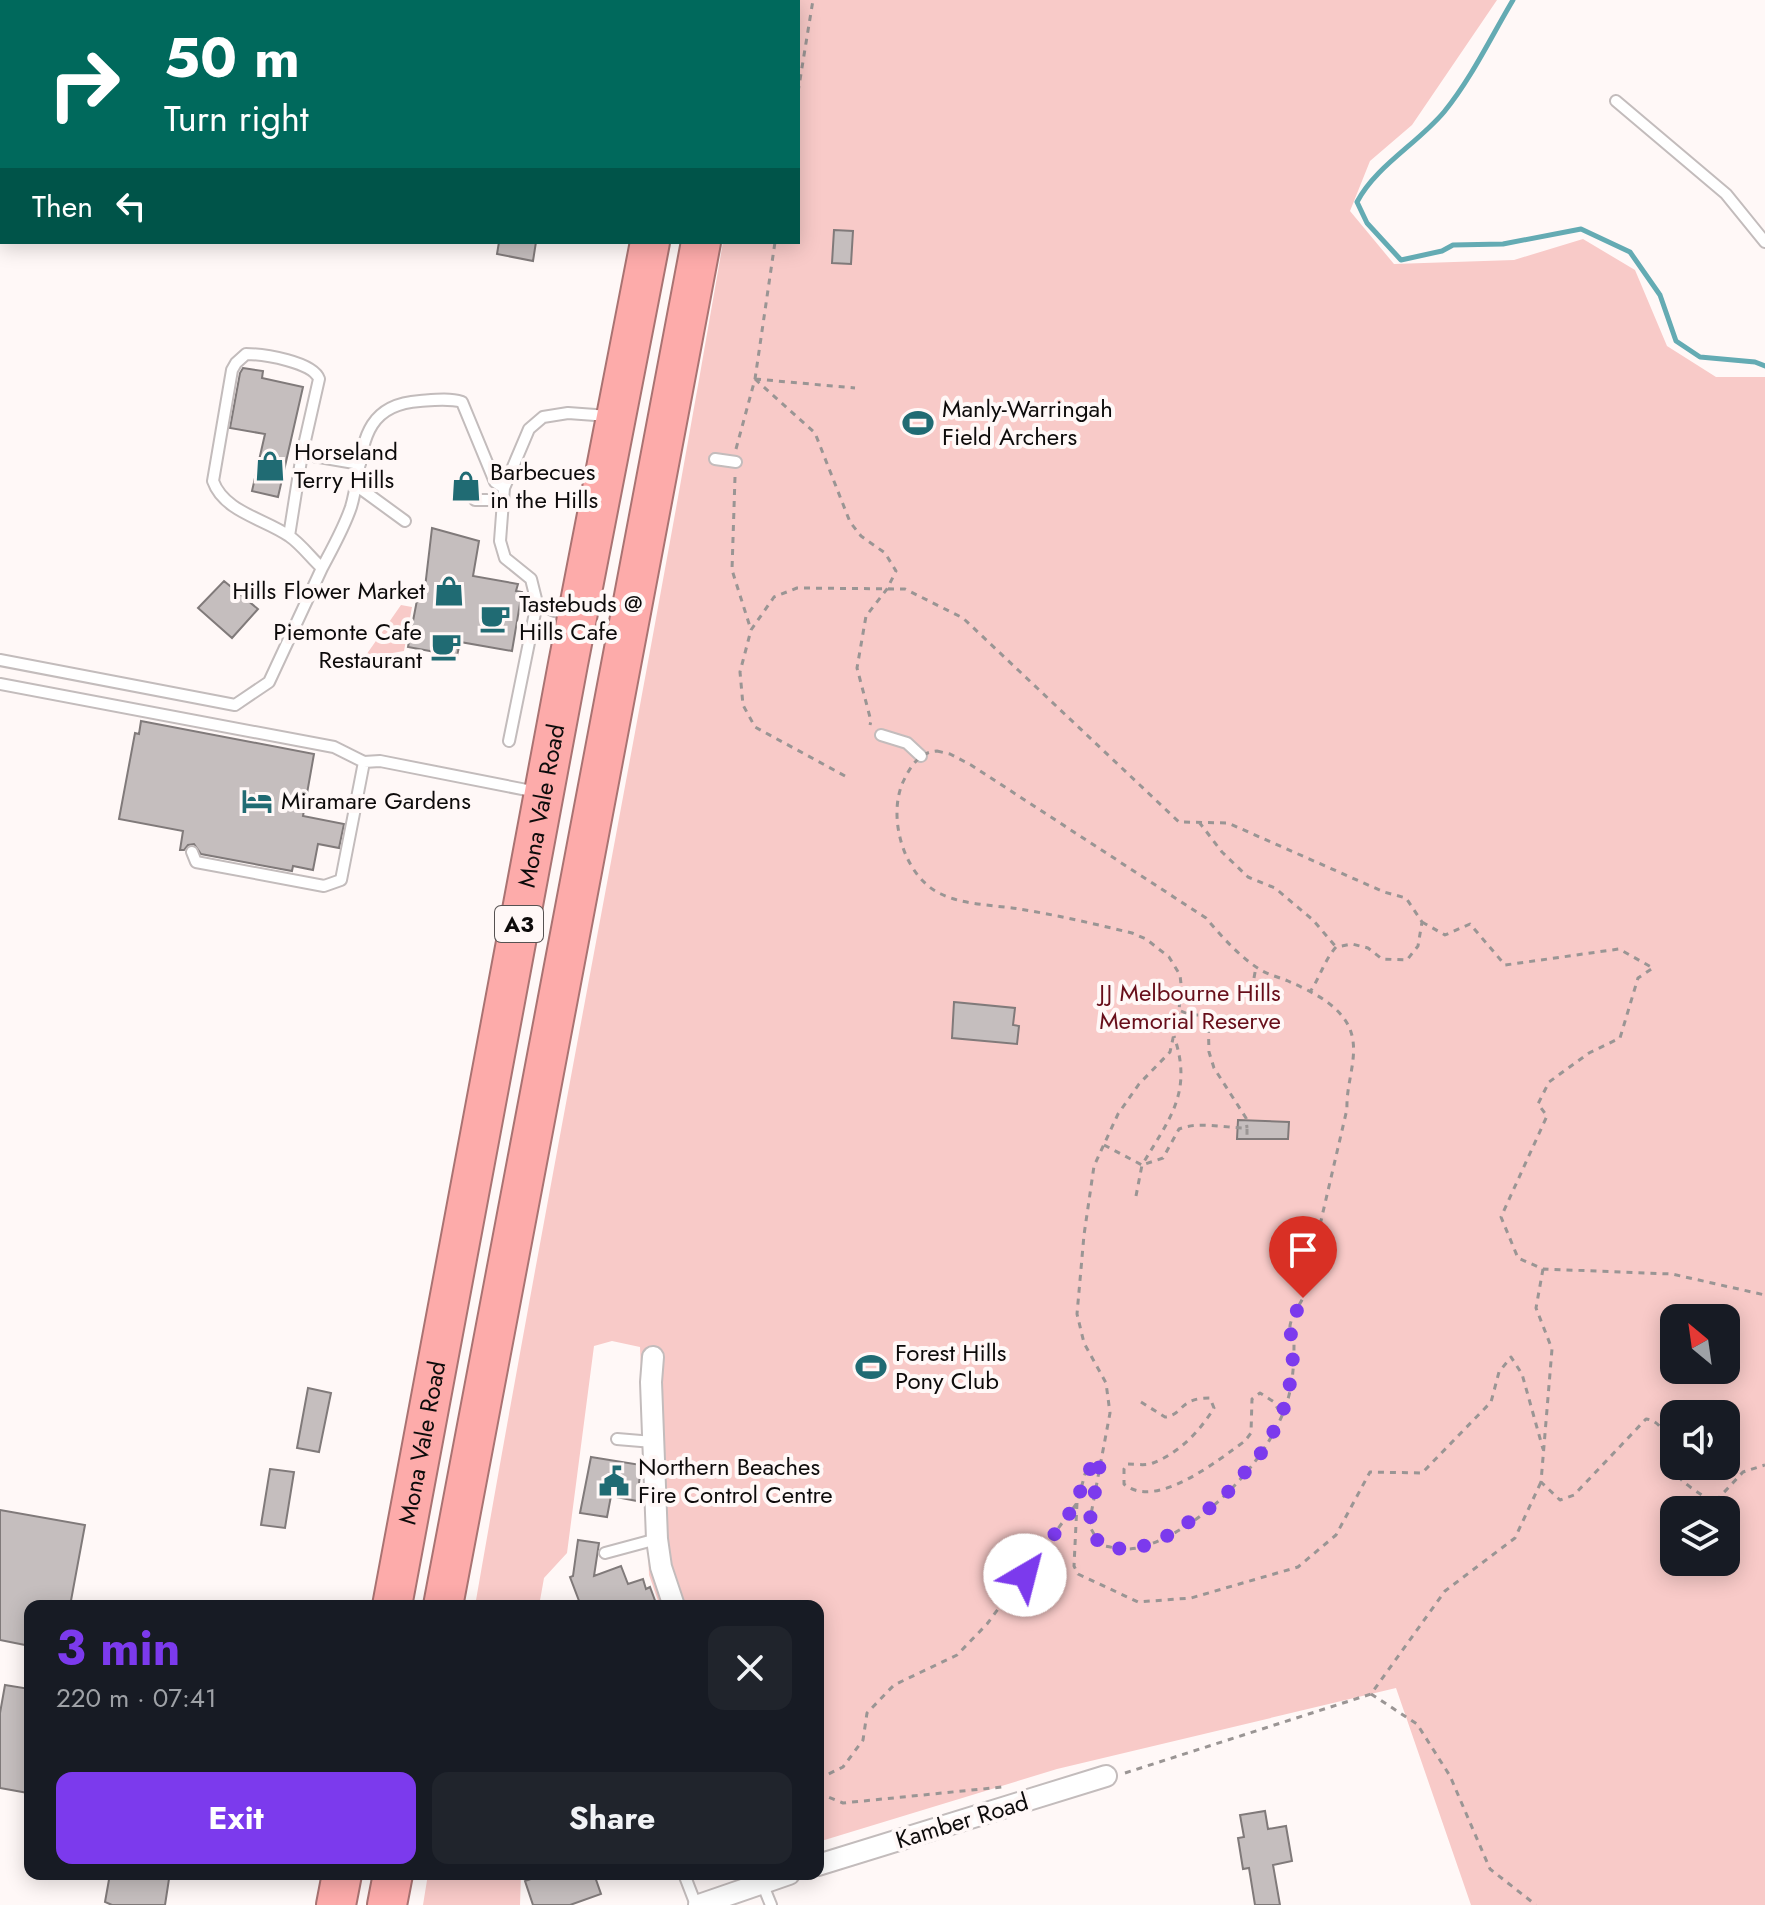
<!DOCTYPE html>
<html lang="en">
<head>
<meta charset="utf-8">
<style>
  :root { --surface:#171b24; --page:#20242c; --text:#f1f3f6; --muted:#9ea1a6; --accent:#7c3aed }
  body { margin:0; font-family:Jost,sans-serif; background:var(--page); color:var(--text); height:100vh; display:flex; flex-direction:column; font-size:30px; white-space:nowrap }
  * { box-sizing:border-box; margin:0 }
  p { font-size:26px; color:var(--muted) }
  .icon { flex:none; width:44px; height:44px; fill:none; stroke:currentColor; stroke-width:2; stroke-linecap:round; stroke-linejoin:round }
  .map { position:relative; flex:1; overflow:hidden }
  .details { position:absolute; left:24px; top:1600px; width:800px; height:280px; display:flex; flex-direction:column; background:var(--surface); border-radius:16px; box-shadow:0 4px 20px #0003 }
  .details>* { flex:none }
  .hud { position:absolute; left:0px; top:0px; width:800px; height:244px; box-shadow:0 4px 20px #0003; background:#00695c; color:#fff; overflow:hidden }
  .needle { width:52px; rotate:331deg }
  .fabs { position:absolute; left:1660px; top:1304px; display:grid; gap:16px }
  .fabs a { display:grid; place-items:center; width:80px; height:80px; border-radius:16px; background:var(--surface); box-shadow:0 4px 20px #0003; font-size:40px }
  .pin { position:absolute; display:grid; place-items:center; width:68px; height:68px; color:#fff; margin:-82px -34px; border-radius:50% 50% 50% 0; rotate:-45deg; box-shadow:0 0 8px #0007 }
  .pin .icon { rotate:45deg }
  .me { position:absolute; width:88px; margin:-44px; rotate:37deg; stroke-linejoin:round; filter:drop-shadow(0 0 6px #0008) }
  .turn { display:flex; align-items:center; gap:28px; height:168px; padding:0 32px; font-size:36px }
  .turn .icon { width:104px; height:104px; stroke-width:2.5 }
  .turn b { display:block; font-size:56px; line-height:68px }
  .then { display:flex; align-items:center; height:76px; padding:0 32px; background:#0003; gap:16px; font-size:30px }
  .round { display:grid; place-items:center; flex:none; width:84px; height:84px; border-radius:16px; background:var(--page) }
  .headline { display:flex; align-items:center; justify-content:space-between; height:136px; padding:0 32px }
  h1 { font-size:48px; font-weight:700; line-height:60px; color:var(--accent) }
  .button { display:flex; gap:16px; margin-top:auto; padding:16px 32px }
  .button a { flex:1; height:92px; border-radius:16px; background:var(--accent); color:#fff; font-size:32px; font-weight:700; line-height:92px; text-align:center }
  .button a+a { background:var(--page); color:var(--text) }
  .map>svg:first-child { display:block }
  .green { fill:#f8cac8; fill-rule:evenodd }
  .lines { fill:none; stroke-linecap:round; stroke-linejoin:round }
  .stream { stroke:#64abb3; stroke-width:5 }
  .building { fill:#c5bebe; stroke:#807a7a; stroke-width:2 }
  .lane-casing { stroke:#c3bcbc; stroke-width:14 }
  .street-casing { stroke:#c3bcbc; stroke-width:24 }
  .highway-casing { stroke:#a97372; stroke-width:42 }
  .path { stroke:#9a9594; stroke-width:3; stroke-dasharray:6 6; stroke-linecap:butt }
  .lane { stroke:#fff; stroke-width:10 }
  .street { stroke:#fff; stroke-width:20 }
  .highway { stroke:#fdabaa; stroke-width:38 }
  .route { stroke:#7c3aed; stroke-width:14; stroke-dasharray:0 25.2 }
  .labels { text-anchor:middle; stroke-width:8; stroke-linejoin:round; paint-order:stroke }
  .shield { fill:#fff8f7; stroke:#565252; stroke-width:2 }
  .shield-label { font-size:22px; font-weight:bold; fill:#0d0b0b }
  .poi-label { font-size:24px; fill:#0d0b0b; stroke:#fff8f7; text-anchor:start }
  .street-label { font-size:24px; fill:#0d0b0b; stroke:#fff8f7 }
  .park-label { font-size:24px; fill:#670e1a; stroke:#fff8f7 }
</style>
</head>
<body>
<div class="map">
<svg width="1765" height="1905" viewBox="0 0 1765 1905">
  <rect width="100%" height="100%" fill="#fff8f7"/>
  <path class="green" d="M765,0H1497L1412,125L1370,161L1350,211L1394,264L1514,260L1583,239L1635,270L1667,346L1716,377H1765V1905H1471L1396,1688L1057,1769L818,1842V1606H660L649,1575L640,1347L612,1341L594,1346L567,1553L544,1578L539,1606H475C554,1151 645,697 723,242H798V2H765ZM1674,1318H1726V1370H1674ZM1674,1414H1726V1466H1674ZM1674,1510H1726V1562H1674Z
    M401,605L412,607L404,651L364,658Z
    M428,1874H521L520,1905H423Z"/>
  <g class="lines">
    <path class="stream" d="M1513,0C1491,37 1471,79 1444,112C1417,144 1376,166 1357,202L1367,223L1401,260L1442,251L1453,245L1503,244L1581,229L1630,252L1660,295L1676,341L1700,357L1755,362L1765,366"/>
  </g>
  <path class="building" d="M834,230L853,231L851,264L832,263Z
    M499,242H536L533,261L497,254Z
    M243,368L263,371L262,378L303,387L278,497L252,491L265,434L230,428L240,373Z
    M432,528L479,541L473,576L518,584L516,591L522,592L512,651L460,642L457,656L408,647L418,595L424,596Z
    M224,581L258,609L232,638L198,608Z
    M141,721L314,754L303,816L344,824L339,848L318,844L313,870L293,866L292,871L201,854L194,844L188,845L184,850H180L183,831L119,819L135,733L139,734Z
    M954,1002L1015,1008L1013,1025L1019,1026L1017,1044L952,1038Z
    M1238,1120L1289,1122L1288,1139H1237Z
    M308,1388L331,1393L319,1452L297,1448Z
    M591,1457L641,1465L637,1501L611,1496L607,1517L580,1513Z
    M270,1469L294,1472L285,1528L261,1525Z
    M0,1510L85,1525L70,1606H30V1646L0,1640Z
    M578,1540L599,1543L594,1576L621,1566L628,1584L643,1579L646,1589L650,1587L657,1606H581L570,1577L573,1576Z
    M5,1685L30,1689L28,1793L0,1788V1713Z
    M1265,1811L1268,1829L1286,1826L1292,1861L1273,1865L1280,1905H1255L1249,1868L1243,1869L1238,1838L1244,1837L1240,1815Z
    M110,1874H142L169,1879L165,1905H112L105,1902Z
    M545,1874H594L601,1894L570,1905H533L525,1881Z"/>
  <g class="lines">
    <g class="lane-casing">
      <path id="lane" d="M1616,101L1726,194L1765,242
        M302,454L360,464
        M715,459L736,462
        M357,486L405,521
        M475,500H503
        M322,568C332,549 344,528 351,507C365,460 354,405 420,401C434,400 449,398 462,402L495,482L504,488
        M572,613L554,611L537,603L531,579L505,558L500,541L504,488L529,429L543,417L568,413L609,416
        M0,660L235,705L269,682L322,568C311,558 301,544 289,536C265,519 224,512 213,481L232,370L236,363L246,354C264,354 313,362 319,379L302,454L289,536
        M0,684L334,747L364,762L380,761L537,792
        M881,735L907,743L921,756
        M509,741L537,603
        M192,852L196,862L324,886L341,880L364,762
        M617,1439L653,1442
        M605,1553L657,1539
        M684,1874L696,1905
        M762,1883L771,1905"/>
    </g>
    <g class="street-casing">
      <path id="street" d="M653,1357L651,1382L657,1539L661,1567L674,1606
        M818,1865L1106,1776
        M699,1905L789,1874"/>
    </g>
    <g class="highway-casing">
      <g id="highway">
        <path d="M695,2V0"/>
        <path d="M745,2V0"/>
        <path id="s1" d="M392,1606L568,664L650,242"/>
        <path d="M443,1606L701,242"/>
        <path d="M336,1905L342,1874"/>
        <path d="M387,1905L393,1874"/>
      </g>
    </g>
    <path class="path" d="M337,0L349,2
      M396,0L405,2
      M292,1L295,2
      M798,92L813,0
      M755,379L815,433L850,522L861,536L885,553L896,571L887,589L866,616L857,668L871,721L870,725
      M755,379L855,388
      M736,449L755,379L775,242
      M735,477L732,570L751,630
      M937,751L950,754L971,765L1206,918C1222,937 1239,956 1259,969C1268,975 1279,977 1288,981C1315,993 1349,1009 1353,1041C1356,1063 1346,1086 1347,1109L1303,1298C1299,1306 1291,1317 1290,1326C1290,1332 1293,1338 1294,1344C1294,1362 1293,1382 1288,1399C1270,1460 1204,1528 1142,1547C1128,1551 1114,1548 1100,1545L1089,1525L1110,1413L1106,1383L1084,1343L1077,1314L1084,1235L1094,1166L1118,1114L1139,1084L1170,1052L1179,1011L1181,984L1180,975L1169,957L1146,939L1132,933C1095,924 1057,915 1019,909C994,905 963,905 941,894C904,877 887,818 903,782C910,767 919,752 937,751Z
      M845,776L755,727L743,705L740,672L751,630L774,597L797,588L905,589L963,618L1179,822L1228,823L1384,892L1406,898L1422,922L1418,946L1407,960L1382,959L1368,948L1352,944L1336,947C1324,961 1320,977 1310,992
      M1199,822L1222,852L1248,877L1275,888L1313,920L1336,947
      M1422,922L1445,935L1470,924L1505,965L1619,949L1653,968L1638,978L1620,1038L1589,1053L1549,1082L1538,1104L1547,1116L1501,1217L1518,1258L1543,1269L1672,1274L1765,1295
      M1254,978L1256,967
      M1181,1011L1190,1015H1212
      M1208,1015L1209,1052L1214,1068L1246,1118L1247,1128
      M1104,1145L1142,1165C1170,1118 1193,1092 1174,1036
      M1136,1196L1142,1165L1163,1158L1179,1129C1200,1121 1224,1128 1247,1128V1138
      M1543,1269L1536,1308L1552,1349L1541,1482L1560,1500L1574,1495L1646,1419C1670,1422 1666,1454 1675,1471C1680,1483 1703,1495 1714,1503L1743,1472L1765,1465
      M1141,1402L1165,1417C1185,1414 1178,1398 1210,1398L1214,1408C1200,1431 1179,1453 1153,1463C1146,1466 1135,1464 1127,1464L1124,1469V1484C1156,1511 1218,1460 1245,1441L1251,1433L1252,1399L1260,1393L1274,1402L1282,1416
      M1077,1503L1074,1566L1078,1574L1138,1602L1191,1598L1298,1567L1336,1535L1370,1472L1422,1473L1491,1402L1499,1372L1511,1357L1522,1374L1543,1449
      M1371,1694L1417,1724L1450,1776L1490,1869L1536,1905
      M1125,1773L1371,1694L1445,1591L1515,1538L1541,1482
      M818,1779L843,1767L863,1740L867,1713L894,1685L957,1655L987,1624L1077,1503L1085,1474L1101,1458
      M818,1793L843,1803L1002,1787"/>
    <use href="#lane" class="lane"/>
    <use href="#street" class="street"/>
    <use href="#highway" class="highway"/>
  </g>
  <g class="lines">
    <path class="route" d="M1025,1575L1077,1503L1085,1474L1101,1458L1089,1525L1100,1545L1122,1549L1141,1547L1169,1535L1213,1506L1230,1490L1267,1446L1288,1399L1293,1357L1290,1325L1303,1298"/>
  </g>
  <defs>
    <g id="stadium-bare" transform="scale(2.4)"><path d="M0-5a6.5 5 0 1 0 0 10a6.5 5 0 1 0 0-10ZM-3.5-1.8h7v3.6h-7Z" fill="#206b73" stroke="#fff8f7" stroke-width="2.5" paint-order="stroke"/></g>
    <g id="shop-bare" transform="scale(2.4)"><path d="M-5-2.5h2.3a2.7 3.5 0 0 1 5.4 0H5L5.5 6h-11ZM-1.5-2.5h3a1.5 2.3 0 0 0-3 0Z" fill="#206b73" stroke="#fff8f7" stroke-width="2.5" paint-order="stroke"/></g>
    <g id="cafe-bare" transform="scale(2.4)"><path d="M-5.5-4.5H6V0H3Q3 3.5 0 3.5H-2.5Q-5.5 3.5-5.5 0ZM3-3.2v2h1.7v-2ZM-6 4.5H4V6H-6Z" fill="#206b73" stroke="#fff8f7" stroke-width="2.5" paint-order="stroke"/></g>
    <g id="hotel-bare" transform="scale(2.4)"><path d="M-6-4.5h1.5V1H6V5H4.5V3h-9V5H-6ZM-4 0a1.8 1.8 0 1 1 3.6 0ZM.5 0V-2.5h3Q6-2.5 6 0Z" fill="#206b73" stroke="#fff8f7" stroke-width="2.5" paint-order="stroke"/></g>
    <g id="civic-bare" transform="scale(2.4)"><path d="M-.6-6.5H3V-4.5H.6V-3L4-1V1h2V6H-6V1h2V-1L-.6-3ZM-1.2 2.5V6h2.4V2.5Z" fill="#206b73" stroke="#fff8f7" stroke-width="2.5" paint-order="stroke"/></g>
  </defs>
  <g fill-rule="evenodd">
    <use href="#stadium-bare" x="918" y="423"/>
    <use href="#shop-bare" x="270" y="466"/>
    <use href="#shop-bare" x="466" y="486"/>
    <use href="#shop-bare" x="449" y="591"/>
    <use href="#cafe-bare" x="495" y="618"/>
    <use href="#cafe-bare" x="446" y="646"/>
    <use href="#hotel-bare" x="257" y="801"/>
    <use href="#stadium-bare" x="871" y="1367"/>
    <use href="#civic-bare" x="614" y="1481"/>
  </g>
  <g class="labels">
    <rect class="shield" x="495" y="906" width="48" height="36" rx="6"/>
    <g class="shield-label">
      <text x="519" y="932">A3</text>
    </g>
    <g class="poi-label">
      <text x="942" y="417">Manly-Warringah<tspan x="942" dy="28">Field Archers</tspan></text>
      <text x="294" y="460">Horseland<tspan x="294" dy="28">Terry Hills</tspan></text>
      <text x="490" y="480">Barbecues<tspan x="490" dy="28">in the Hills</tspan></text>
      <text x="425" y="599" text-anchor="end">Hills Flower Market</text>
      <text x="519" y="612">Tastebuds @<tspan x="519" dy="28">Hills Cafe</tspan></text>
      <text x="422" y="640" text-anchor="end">Piemonte Cafe<tspan x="422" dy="28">Restaurant</tspan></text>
      <text x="281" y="809">Miramare Gardens</text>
      <text x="895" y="1361">Forest Hills<tspan x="895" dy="28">Pony Club</tspan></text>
      <text x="638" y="1475">Northern Beaches<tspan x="638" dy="28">Fire Control Centre</tspan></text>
    </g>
    <g class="street-label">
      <text dy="8" stroke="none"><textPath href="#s1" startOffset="814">Mona Vale Road</textPath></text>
      <text dy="8" stroke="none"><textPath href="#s1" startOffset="166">Mona Vale Road</textPath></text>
      <text transform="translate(962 1821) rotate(-17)" y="8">Kamber Road</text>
    </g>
    <g class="park-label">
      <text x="1190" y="1001">JJ Melbourne Hills<tspan x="1190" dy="28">Memorial Reserve</tspan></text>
    </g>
  </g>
</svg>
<div class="fabs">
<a><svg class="needle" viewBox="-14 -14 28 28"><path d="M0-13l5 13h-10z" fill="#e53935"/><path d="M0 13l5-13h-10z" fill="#9ea1a6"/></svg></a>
<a><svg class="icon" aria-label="sound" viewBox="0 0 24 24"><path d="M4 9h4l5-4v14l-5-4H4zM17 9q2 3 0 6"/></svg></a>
<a><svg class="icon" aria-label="layers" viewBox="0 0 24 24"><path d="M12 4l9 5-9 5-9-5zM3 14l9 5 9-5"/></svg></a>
</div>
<div class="pin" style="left:1303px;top:1298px;background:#d93025"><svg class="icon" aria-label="arrive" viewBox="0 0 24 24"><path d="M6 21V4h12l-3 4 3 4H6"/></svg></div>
<svg class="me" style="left:1025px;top:1575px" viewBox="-20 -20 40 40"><circle r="19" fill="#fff"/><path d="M0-13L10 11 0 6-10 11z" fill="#7c3aed"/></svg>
<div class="hud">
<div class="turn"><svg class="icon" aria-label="right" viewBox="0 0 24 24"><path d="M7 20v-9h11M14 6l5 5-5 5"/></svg><div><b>50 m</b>Turn right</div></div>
<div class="then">Then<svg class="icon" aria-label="left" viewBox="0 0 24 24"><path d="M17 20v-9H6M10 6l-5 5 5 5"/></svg></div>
</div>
<section class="details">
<div class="headline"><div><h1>3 min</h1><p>220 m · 07:41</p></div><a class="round"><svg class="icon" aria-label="close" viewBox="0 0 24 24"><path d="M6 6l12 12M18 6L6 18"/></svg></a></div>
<div class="button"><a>Exit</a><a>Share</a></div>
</section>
</div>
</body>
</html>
